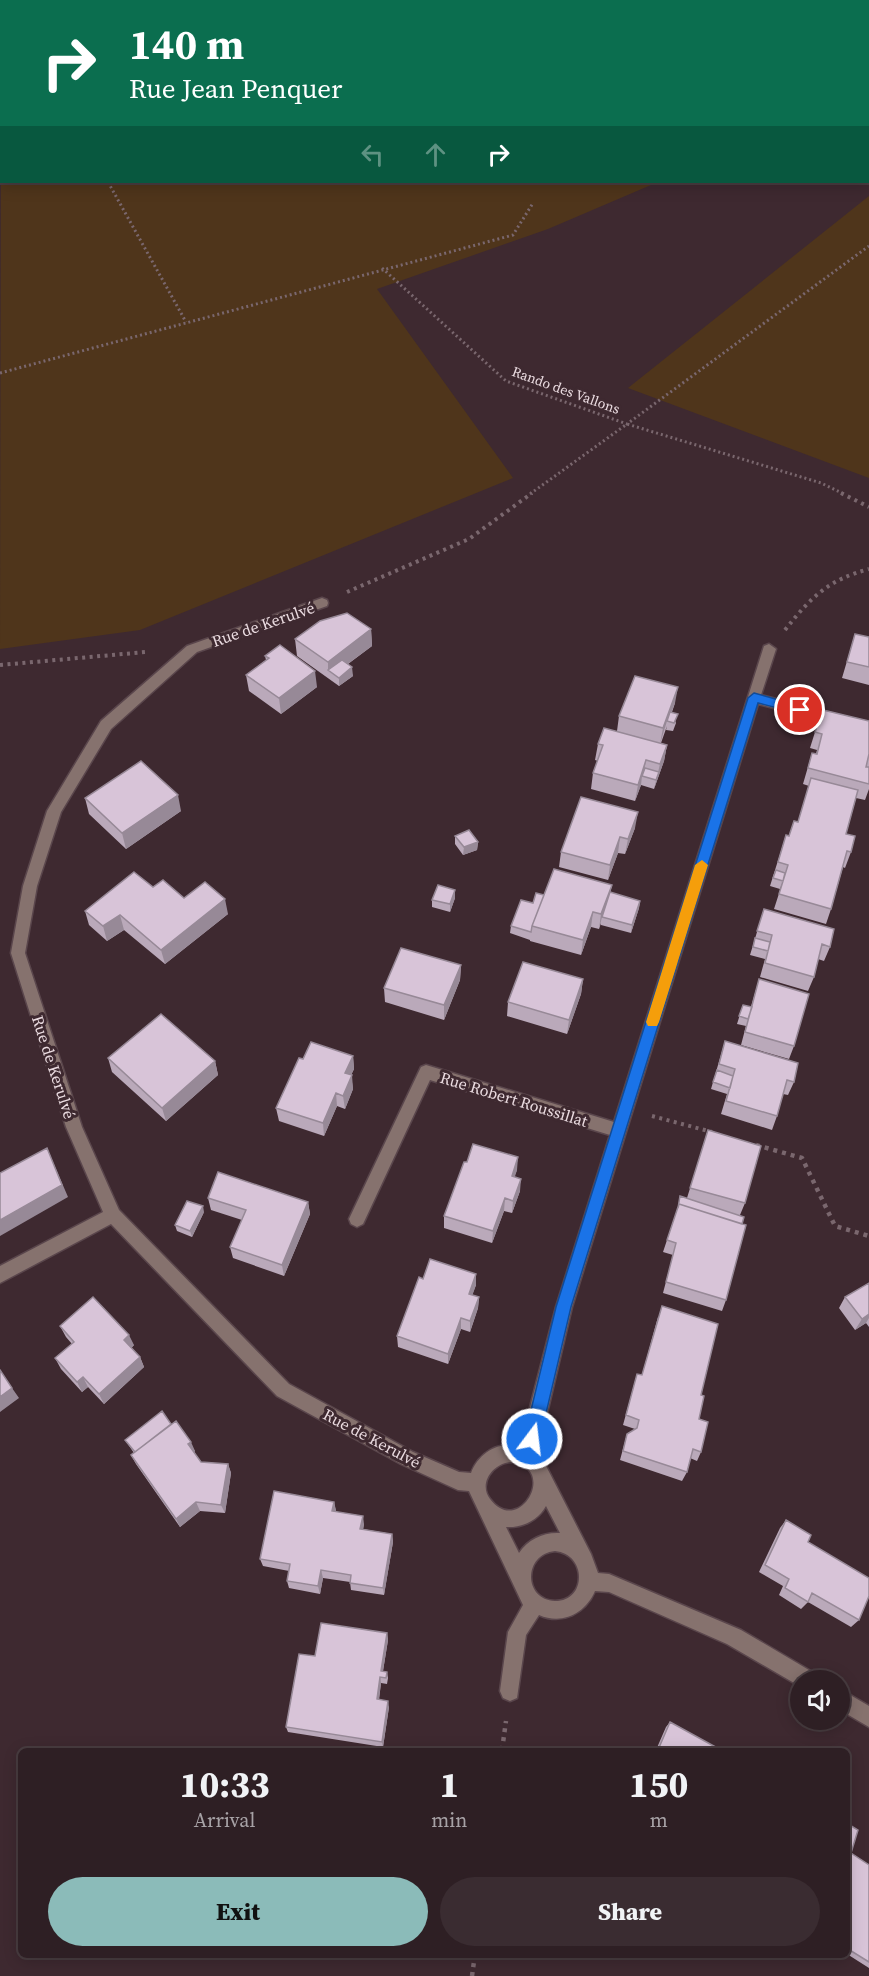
<!DOCTYPE html>
<html lang="en">
<head>
<meta charset="utf-8">
<style>
  :root { --surface:#2e1f24; --page:#3a2c31; --text:#f1f3f6; --muted:#a7a2a6; --line:#493d41; --accent:#8bbbb9 }
  body { margin:0; font-family:"Source Serif 4",serif; background:var(--page); color:var(--text); height:100vh; display:flex; flex-direction:column; font-size:22px; white-space:nowrap }
  * { box-sizing:border-box; margin:0 }
  p { font-size:20px; color:var(--muted) }
  .icon { flex:none; width:33px; height:33px; fill:none; stroke:currentColor; stroke-width:2; stroke-linecap:round; stroke-linejoin:round }
  .map { position:relative; flex:1; overflow:hidden }
  .side { position:absolute; left:18px; top:1748px; width:832px; height:210px; display:flex; flex-direction:column; background:var(--surface); border-radius:9px; box-shadow:0 3px 15px #0003,0 0 0 2px var(--line) }
  .side>* { flex:none }
  .top-card { position:absolute; left:0px; top:0px; width:870px; height:183px; box-shadow:0 3px 15px #0003,0 0 0 2px var(--line); background:#0b6e4f; color:#fff; overflow:hidden }
  .controls { position:absolute; left:790px; top:1670px; display:grid; gap:12px }
  .controls a { display:grid; place-items:center; width:60px; height:60px; border-radius:50%; background:var(--surface); box-shadow:0 3px 15px #0003,0 0 0 2px var(--line); font-size:30px }
  .pin { position:absolute; display:grid; place-items:center; width:51px; height:51px; color:#fff; margin:-26px; border:3px solid #fff; border-radius:50%; box-shadow:0 2px 6px #0007 }
  .me { position:absolute; width:66px; margin:-33px; rotate:15deg; stroke-linejoin:round; filter:drop-shadow(0 0 4px #0008) }
  .turn { display:flex; align-items:center; gap:21px; height:126px; padding:0 30px; font-size:27px }
  .turn .icon { width:78px; height:78px; stroke-width:2.5 }
  .turn b { display:block; font-size:42px; line-height:51px }
  .lanes { display:flex; align-items:center; height:57px; padding:0 30px; background:#0003; justify-content:center; gap:30px; direction:ltr }
  .lanes .off { opacity:.35 }
  .eta { display:flex; justify-content:space-evenly; align-items:center; height:102px; text-align:center }
  .eta b { font-size:36px; font-weight:800; line-height:42px }
  .action { display:flex; gap:12px; margin-top:auto; padding:12px 30px }
  .action a { flex:1; height:69px; border-radius:36px; background:var(--accent); color:#111; font-size:24px; font-weight:800; line-height:69px; text-align:center }
  .action a+a { background:var(--page); color:var(--text) }
  .map>svg:first-child { display:block }
  .green { fill:#4f351b }
  .lines { fill:none; stroke-linecap:round; stroke-linejoin:round }
  .minor-casing { stroke:#5a464c; stroke-width:3 }
  .path-far2 { stroke:#7a676e; stroke-width:3; stroke-dasharray:2 3; stroke-linecap:butt }
  .path-far1 { stroke:#7a676e; stroke-width:4; stroke-dasharray:3 4.5; stroke-linecap:butt }
  .path { stroke:#7a676e; stroke-width:4.5; stroke-dasharray:4 5; stroke-linecap:butt }
  .minor { fill:#86726e; fill-rule:evenodd }
  .wall { fill:#baa9ba }
  .shaded-wall { fill:#978997 }
  .building { fill:#d8c4d8; stroke:#978997; stroke-width:1.5 }
  .route { fill:#1a73e8; stroke:#114b97; stroke-width:1.5 }
  .slow { fill:#f59e0b }
  .labels { text-anchor:middle; stroke-width:6; stroke-linejoin:round; paint-order:stroke }
  .far-street-label { font-size:14px; fill:#ebdce1; stroke:#3e2930 }
  .street-label { font-size:16px; fill:#ebdce1; stroke:#3e2930 }
</style>
</head>
<body>
<div class="map">
<svg width="869" height="1976" viewBox="0 0 869 1976">
  <rect width="100%" height="100%" fill="#3e2930"/>
  <path class="green" d="M480,0H798L481,2Z
    M1,109L2,182H658L548,229L377,289L513,478L140,630L0,649Z
    M869,196V478L628,388Z"/>
  <g class="lines">
    <g class="minor-casing">
      <path id="minor" d="M322,598L327,600L328,603L327,606L197,652L111,729L61,812L37,886L25,953L82,1127L119,1210L289,1384L413,1452L459,1472L471,1473C479,1453 498,1441 520,1446L556,1307L610,1135L430,1080L363,1224L357,1227L351,1224L349,1219L421,1067L426,1065L614,1122L764,646L769,644L776,649L761,695L869,723V733L758,704L572,1307L541,1439L535,1453L545,1464L591,1554L598,1573L609,1574L741,1630L814,1673L816,1680H801V1687L727,1644L609,1592L595,1591C585,1614 562,1625 539,1615L526,1635L517,1698L510,1701L503,1698L500,1691L508,1632L523,1605L469,1491L458,1490L401,1464L277,1396L111,1224L0,1283V1266L103,1212L66,1127L11,953L23,886L47,811L101,721L187,646ZM510,1462C560,1466 519,1538 490,1499C478,1483 493,1464 510,1462ZM546,1506L560,1533C544,1532 528,1539 519,1553L506,1527C523,1528 538,1520 546,1506ZM555,1551C587,1554 587,1601 555,1601C523,1600 523,1554 555,1551Z
        M840,1689L869,1706V1727L840,1710Z"/>
    </g>
    <path class="path-far2" d="M108,182L186,322
      M382,268L506,381L627,424L869,246
      M0,373L513,235L533,203
      M530,494L627,424L821,483L844,494"/>
    <path class="path-far1" d="M841,493L869,507
      M347,592L469,539L532,493
      M785,630C811,597 828,580 869,569
      M0,665L146,652
      M652,1116L712,1132"/>
    <path class="path" d="M756,1145L802,1158L835,1226L869,1236
      M502,1750L506,1721
      M472,1976L475,1954"/>
    <use href="#minor" class="minor"/>
  </g>
  <path class="wall" d="M371,629L372,646L348,664L353,676L339,686L297,656L295,639Z
    M855,634L869,637V685L842,678Z
    M265,656L317,687L281,714L249,691L246,675L266,660Z
    M675,703L672,712L676,723L673,731L666,730L667,726L661,743L667,745L664,761L654,789L641,785L635,801L591,789L593,773L598,761L595,760L598,744L617,731L619,716Z
    M869,721V789L865,800L856,798L846,834L851,852L845,868L843,867L831,909L826,924L774,909L783,881L780,889L770,886L786,835L789,836L798,822L809,786L803,784L812,753L816,754L817,750L810,748L815,732Z
    M85,798L181,811L126,849L89,814Z
    M635,828L625,854L618,853L608,880L559,867L561,852Z
    M455,836L478,842L477,850L463,855L455,844Z
    M612,885L610,892L640,901L639,908L631,933L601,925V923L599,929L591,927L581,955L530,941V940L510,933L511,926L533,903L544,895Z
    M153,887L184,898L228,914L165,964L124,930L107,941L89,925L85,911Z
    M455,898L450,912L432,907V900Z
    M764,909L830,947L824,961L818,959L814,977L808,991L760,977L765,959L750,955Z
    M461,965L460,980L444,1020L385,1002L384,988Z
    M583,979L581,994L567,1034L507,1016L508,1002Z
    M759,979L794,1046L789,1059L741,1045L746,1026L737,1024L743,1005L751,1007Z
    M725,1041L794,1082L788,1095L783,1094L777,1116L772,1130L721,1114L727,1094L711,1089Z
    M353,1056L354,1069L351,1075L353,1089L345,1109L337,1106L324,1136L279,1121L276,1108Z
    M108,1058L215,1061L218,1075L166,1121L112,1072Z
    M708,1130L745,1203L740,1215L742,1224L726,1300L722,1311L663,1293L673,1255L663,1252L667,1240L687,1198Z
    M517,1170L514,1177L520,1191L512,1213L504,1211L492,1243L444,1228V1216Z
    M208,1198L308,1202L310,1214L284,1276L233,1258L230,1247L242,1220L211,1210Z
    M204,1212L192,1237L177,1231L175,1225Z
    M476,1274V1285L472,1295L479,1297L478,1308L470,1332L461,1329L448,1364L398,1347L397,1336L423,1279Z
    M869,1283V1327L866,1323L855,1330L839,1308L845,1297Z
    M658,1317L701,1395L699,1419L701,1452L697,1461L690,1458L687,1472L682,1481L620,1460L627,1434L635,1429L623,1425L637,1374L642,1375Z
    M60,1326L134,1345L131,1348L140,1357L144,1367L104,1404L88,1387L82,1392L61,1369L55,1358L72,1344L66,1337Z
    M172,1424L195,1451L194,1452L201,1462L228,1464L231,1473L225,1513L200,1511L180,1527L136,1464L131,1455L134,1453L125,1440Z
    M334,1502L336,1512L364,1524L363,1529L392,1534L393,1542L384,1595L351,1590L350,1582L323,1578L320,1594L289,1588L287,1581L289,1571L263,1566L260,1559Z
    M786,1520L808,1542L859,1620L851,1627L808,1602L801,1609L779,1595L783,1586L759,1572L780,1528Z
    M387,1633L388,1640L383,1671L387,1672L388,1678L387,1684L381,1683L379,1700L389,1707L383,1747L288,1732L286,1727L315,1656Z
    M670,1722L721,1750H656L666,1727Z
    M848,1824L851,1853L869,1865V1968L847,1954Z"/>
  <path class="shaded-wall" d="M371,629L372,646L334,674L328,670V662Z
    M352,667L353,676L339,686V678Z
    M315,671L317,687L281,714L279,698Z
    M678,687L675,703L668,721H667L660,744L663,728Z
    M667,745L664,761L654,789L660,764Z
    M646,760L643,777L642,776L641,785L635,801L638,785Z
    M178,795L181,811L126,849L122,833Z
    M638,812L635,828L625,854L628,839Z
    M620,837L618,853L608,880L610,865Z
    M478,842L477,850L463,855L464,847Z
    M612,885L609,900L602,917L599,929L601,914Z
    M455,890V898L450,912V904Z
    M225,899L228,914L165,964L161,950Z
    M640,901L639,908L631,933L632,925Z
    M593,912L591,927L581,955L583,940Z
    M120,915L124,930L107,941L103,926Z
    M461,965L460,980L444,1020V1005Z
    M583,979L581,994L567,1034L569,1020Z
    M353,1056L354,1069L346,1086L345,1073Z
    M215,1061L218,1075L166,1121L162,1108Z
    M352,1075L353,1089L345,1109L343,1096Z
    M336,1093L337,1106L324,1136L323,1123Z
    M47,1148L68,1197L0,1236V1220Z
    M518,1157L517,1170L511,1189L512,1176Z
    M521,1179L520,1191L512,1213L513,1201Z
    M505,1198L504,1211L492,1243L493,1231Z
    M308,1202L310,1214L284,1276L282,1265Z
    M203,1206L204,1212L192,1237L190,1231Z
    M476,1274V1285L469,1305V1294Z
    M479,1297L478,1308L470,1332V1321Z
    M869,1314V1318L866,1323L855,1330L862,1319Z
    M461,1318V1329L448,1364V1354Z
    M129,1335L134,1345L129,1351L124,1340Z
    M140,1357L144,1367L104,1404L99,1394Z
    M83,1377L88,1387L82,1392L77,1382Z
    M12,1388L19,1398L0,1412V1397Z
    M191,1442L195,1451L192,1454L188,1444Z
    M228,1464L231,1473L225,1513L221,1505Z
    M196,1502L200,1511L180,1527L176,1519Z
    M334,1502L336,1510L334,1519L332,1511Z
    M363,1516L364,1524L362,1537L360,1529Z
    M392,1534L393,1542L384,1595L383,1588Z
    M321,1570L323,1578L320,1594L318,1586Z
    M387,1633L388,1640L382,1677L381,1671Z
    M380,1677L381,1683L378,1705L377,1699Z
    M388,1701L389,1707L383,1747L382,1742Z"/>
  <path class="building" d="M347,613L371,629L328,662L295,639L320,621Z
    M855,634L869,637V667L847,662Z
    M280,645L315,671L279,698L246,675L269,658L265,656Z
    M342,660L352,667L339,678L328,670Z
    M635,676L678,687L663,728L619,716Z
    M823,710L869,721V754L866,767H869V784L808,768L812,753L817,754L822,734L815,732Z
    M670,712L678,714L674,723L667,721Z
    M604,728L667,745L660,764L646,760L638,785L593,773L603,745L598,744Z
    M141,761L178,795L122,833L85,798Z
    M645,768L659,772L656,780L642,776Z
    M811,778L858,790L846,834L855,836L851,852L847,851L831,909L779,894L788,865L778,862L786,835L789,836L794,821L798,822Z
    M581,797L638,812L628,839L620,837L610,865L561,852Z
    M469,830L478,842L464,847L455,836Z
    M554,869L612,885L601,914L593,912L583,940L532,926Z
    M776,870L785,873L783,881L773,878Z
    M134,872L153,887L163,880L184,898L205,882L225,899L161,950L120,915L103,926L85,911Z
    M438,885L455,890L450,904L432,900Z
    M610,892L640,901L632,925L602,917Z
    M536,893L544,895L532,926L531,932L511,926L521,900L533,903Z
    M764,909L834,929L830,947L822,944L814,977L765,963L772,935L757,931Z
    M755,938L770,942L768,951L753,947Z
    M401,948L461,965L444,1005L384,988Z
    M523,962L583,979L569,1020L508,1002Z
    M759,979L809,994L794,1046L745,1032Z
    M743,1005L752,1007L748,1019L739,1016Z
    M161,1014L215,1061L162,1108L108,1058Z
    M725,1041L798,1063L794,1082L787,1080L777,1116L726,1101L735,1069L719,1064Z
    M311,1042L353,1056L345,1073L352,1075L343,1096L336,1093L323,1123L276,1108L299,1058L303,1059Z
    M717,1070L733,1076L730,1088L713,1082Z
    M708,1130L761,1146L745,1203L690,1188Z
    M473,1144L518,1157L512,1176L521,1179L513,1201L505,1198L493,1231L444,1216L464,1162H467Z
    M47,1148L62,1185L0,1220V1173Z
    M218,1172L308,1202L282,1265L230,1247L246,1210L208,1198Z
    M680,1196L744,1217L742,1224L679,1204L678,1208Z
    M187,1201L203,1206L190,1231L175,1225Z
    M679,1204L746,1225L726,1300L666,1282L676,1243L667,1240Z
    M430,1259L476,1274L469,1294L479,1297L470,1321L461,1318L448,1354L397,1336L419,1277L423,1279Z
    M869,1283V1314L862,1319L845,1297Z
    M93,1297L129,1335L124,1340L140,1357L99,1394L83,1377L77,1382L55,1358L74,1342L60,1326Z
    M662,1306L718,1324L701,1395L704,1396L699,1419L708,1422L701,1452L693,1449L687,1472L623,1451L627,1434L637,1428L639,1420L626,1415L637,1374L642,1375Z
    M0,1370L12,1388L0,1397Z
    M162,1411L171,1424L135,1452L125,1440Z
    M176,1421L191,1442L188,1444L201,1462L228,1464L221,1505L196,1502L176,1519L131,1455Z
    M274,1491L334,1502L332,1511L363,1516L360,1529L392,1534L383,1588L350,1583L351,1575L321,1570L318,1586L287,1581L290,1564L260,1559Z
    M786,1520L811,1535L808,1542L869,1578V1596L859,1620L812,1593L808,1602L785,1588L789,1579L765,1565Z
    M321,1623L387,1633L381,1671L387,1672L386,1678L380,1677L377,1699L388,1701L382,1742L286,1727L299,1654L315,1656Z
    M670,1722L721,1750H658Z
    M848,1824L858,1830L851,1853L869,1865V1962L848,1949Z"/>
  <path class="route" d="M754,693L804,707L806,710L800,714L758,703L571,1307L540,1439L538,1444L532,1447L527,1444L524,1439L556,1307L748,698Z"/>
  <path class="slow" d="M702,860L708,865L659,1022L657,1026H648L646,1022L695,865Z"/>
  <g class="labels">
    <g class="far-street-label">
      <text transform="translate(566 390) rotate(20)" y="5">Rando des Vallons</text>
    </g>
    <g class="street-label">
      <text transform="translate(263 624) rotate(-19)" y="6">Rue de Kerulvé</text>
      <text transform="translate(54 1067) rotate(72)" y="6">Rue de Kerulvé</text>
      <text transform="translate(514 1099) rotate(17)" y="6">Rue Robert Roussillat</text>
      <text transform="translate(372 1438) rotate(28)" y="6">Rue de Kerulvé</text>
    </g>
  </g>
</svg>
<div class="controls">
<a><svg class="icon" aria-label="sound" viewBox="0 0 24 24"><path d="M4 9h4l5-4v14l-5-4H4zM17 9q2 3 0 6"/></svg></a>
</div>
<div class="pin" style="left:800px;top:710px;background:#d93025"><svg class="icon" aria-label="arrive" viewBox="0 0 24 24"><path d="M6 21V4h12l-3 4 3 4H6"/></svg></div>
<svg class="me" style="left:532px;top:1439px" viewBox="-20 -20 40 40"><circle r="17" fill="#1a73e8" stroke="#fff" stroke-width="3"/><path d="M0-11L8 9 0 5-8 9z" fill="#fff"/></svg>
<div class="top-card">
<div class="turn"><svg class="icon" aria-label="right" viewBox="0 0 24 24"><path d="M7 20v-9h11M14 6l5 5-5 5"/></svg><div><b>140 m</b>Rue Jean Penquer</div></div>
<div class="lanes"><svg class="icon off" aria-label="left" viewBox="0 0 24 24"><path d="M17 20v-9H6M10 6l-5 5 5 5"/></svg><svg class="icon off" aria-label="ahead" viewBox="0 0 24 24"><path d="M12 20V5M6 11l6-6 6 6"/></svg><svg class="icon" aria-label="right" viewBox="0 0 24 24"><path d="M7 20v-9h11M14 6l5 5-5 5"/></svg></div>
</div>
<section class="side">
<div class="eta">
<div><b>10:33</b><p>Arrival</p></div>
<div><b>1</b><p>min</p></div>
<div><b>150</b><p>m</p></div>
</div>
<div class="action"><a>Exit</a><a>Share</a></div>
</section>
</div>
</body>
</html>
